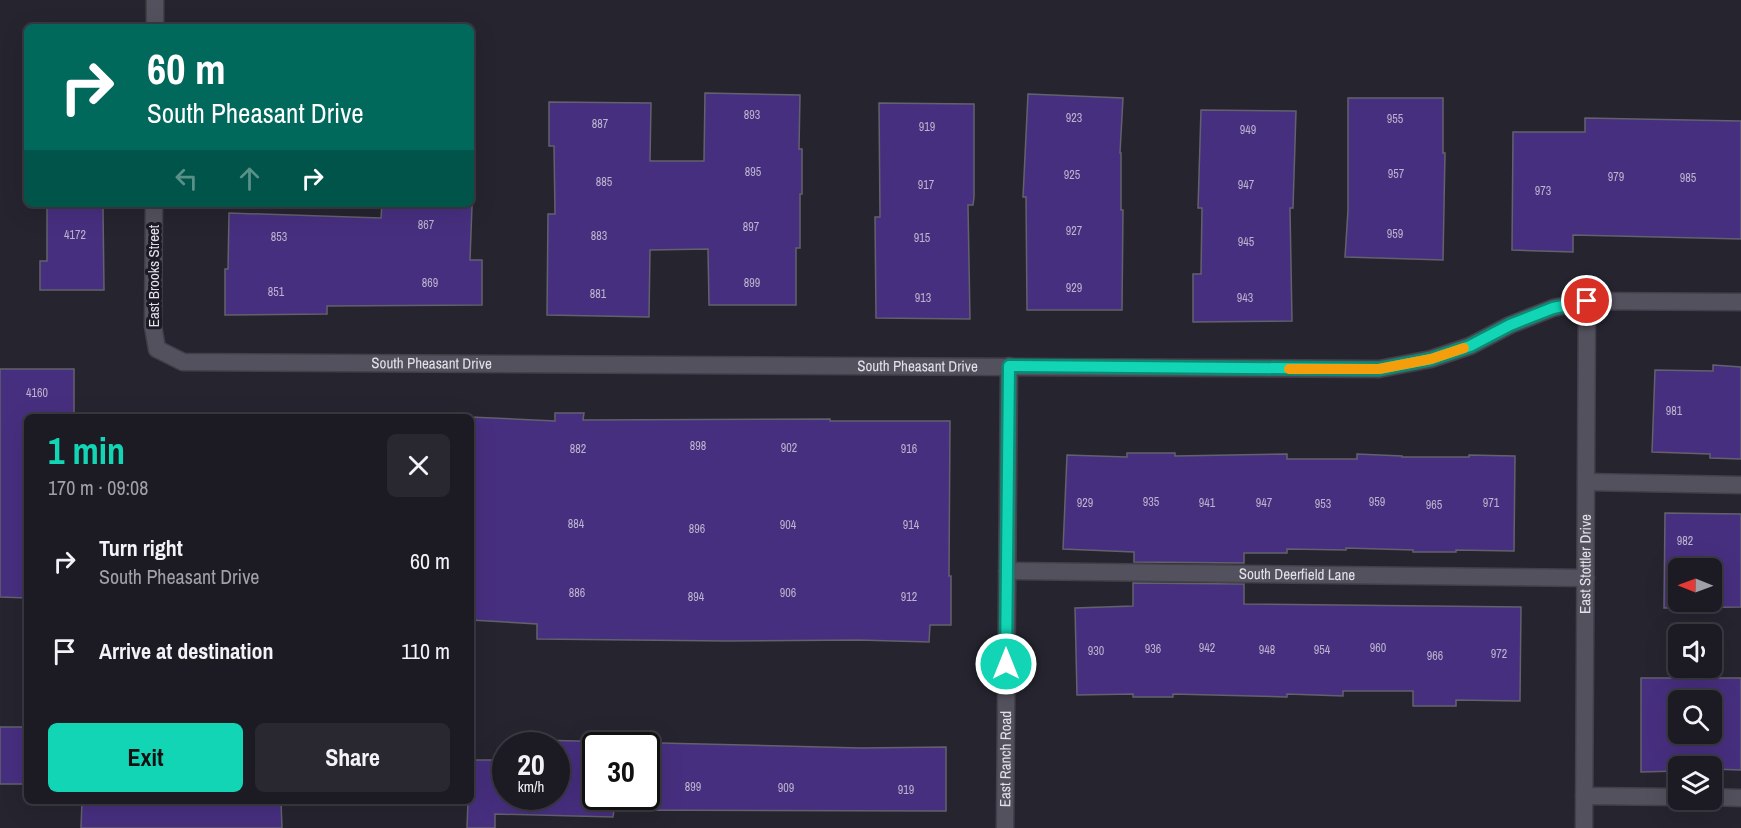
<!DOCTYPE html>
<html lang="en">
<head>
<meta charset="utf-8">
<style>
  :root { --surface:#1c1b23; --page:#292830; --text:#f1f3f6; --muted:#a0a1a6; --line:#3a3941; --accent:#11d5b4 }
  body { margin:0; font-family:"Archivo Narrow",sans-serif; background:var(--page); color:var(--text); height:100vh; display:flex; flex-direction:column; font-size:22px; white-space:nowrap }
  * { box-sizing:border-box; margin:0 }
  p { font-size:20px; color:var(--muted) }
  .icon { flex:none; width:33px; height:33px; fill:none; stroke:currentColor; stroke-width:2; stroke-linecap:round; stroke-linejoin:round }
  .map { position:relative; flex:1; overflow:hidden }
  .drawer { position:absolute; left:24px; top:414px; width:450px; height:390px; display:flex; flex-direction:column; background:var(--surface); border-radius:9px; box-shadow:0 6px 24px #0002,0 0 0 2px var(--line) }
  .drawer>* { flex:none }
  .top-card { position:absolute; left:24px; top:24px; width:450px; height:183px; border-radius:9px; box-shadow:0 6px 24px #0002,0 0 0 2px var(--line); background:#00695c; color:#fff; overflow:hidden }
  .needle { width:39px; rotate:271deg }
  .fabs { position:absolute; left:1668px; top:558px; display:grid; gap:12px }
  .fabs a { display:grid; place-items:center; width:54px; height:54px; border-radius:9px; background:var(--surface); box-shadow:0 6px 24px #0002,0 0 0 2px var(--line); font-size:30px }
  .speed { position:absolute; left:492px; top:732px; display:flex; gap:12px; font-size:30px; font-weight:700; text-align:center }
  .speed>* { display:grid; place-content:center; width:78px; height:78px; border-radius:50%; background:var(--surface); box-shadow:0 6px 24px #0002,0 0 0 2px var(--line); line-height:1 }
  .speed small { font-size:15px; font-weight:400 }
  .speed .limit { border:3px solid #111; border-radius:9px; background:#fff; color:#111 }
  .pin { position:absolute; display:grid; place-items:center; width:51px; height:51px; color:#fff; margin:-26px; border:3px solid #fff; border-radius:50%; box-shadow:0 2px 6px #0007 }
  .me { position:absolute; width:66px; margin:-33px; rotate:0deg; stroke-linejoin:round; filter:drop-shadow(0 0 4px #0008) }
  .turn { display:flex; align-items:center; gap:21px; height:126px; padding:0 24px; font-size:27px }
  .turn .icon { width:78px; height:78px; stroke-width:2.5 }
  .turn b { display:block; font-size:42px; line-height:51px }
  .lanes { display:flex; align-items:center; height:57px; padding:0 24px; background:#0003; justify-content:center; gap:30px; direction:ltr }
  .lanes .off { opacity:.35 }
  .round { display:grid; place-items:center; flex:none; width:63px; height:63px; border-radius:9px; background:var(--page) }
  .overview { display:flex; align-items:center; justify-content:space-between; height:102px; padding:0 24px }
  h1 { font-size:36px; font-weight:700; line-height:45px; color:var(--accent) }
  .cta { display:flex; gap:12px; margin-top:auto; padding:12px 24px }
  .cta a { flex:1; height:69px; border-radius:9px; background:var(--accent); color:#111; font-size:24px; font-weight:700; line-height:69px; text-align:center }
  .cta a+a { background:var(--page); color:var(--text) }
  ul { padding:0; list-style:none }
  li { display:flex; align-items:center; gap:18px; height:90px; padding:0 24px }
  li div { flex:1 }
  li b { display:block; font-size:22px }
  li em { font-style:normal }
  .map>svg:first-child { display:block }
  .building { fill:#472f7f; stroke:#63616d; stroke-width:1.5; fill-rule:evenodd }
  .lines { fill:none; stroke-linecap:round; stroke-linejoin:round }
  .minor-casing { stroke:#424049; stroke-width:19 }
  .minor { stroke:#53515d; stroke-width:16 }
  .route-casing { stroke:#0b8a75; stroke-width:15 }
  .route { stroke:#11d5b4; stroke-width:10 }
  .slow { stroke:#f59e0b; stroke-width:10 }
  .labels { text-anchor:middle; stroke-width:6; stroke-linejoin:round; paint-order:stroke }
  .number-label { font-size:12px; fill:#bbb4ce }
  .street-label { font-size:15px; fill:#e2e1e8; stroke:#1c1b25 }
</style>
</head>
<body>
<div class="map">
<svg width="1741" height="828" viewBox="0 0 1741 828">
  <rect width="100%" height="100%" fill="#26242f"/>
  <path class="building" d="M705,93L800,95L799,149H802V194H800V248H796V305H709L708,249L650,250L649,317L547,315L548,214H555L554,146H549V102L651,103L650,161H704Z
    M1028,94L1123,98L1120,153H1121V210H1123L1122,310H1027L1026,197H1023Z
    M1348,98H1443V153H1445L1443,260L1345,257L1348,210Z
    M879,103L974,104V197L973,205H968L970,319L876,318L875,217H880Z
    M1201,110L1296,111L1293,208H1290L1292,321L1193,322V274H1201L1202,208H1198Z
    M1585,118L1741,121V239L1573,235V252L1512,250L1513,132H1585Z
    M382,204L472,206L470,260H482V305L327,306V314L225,315V269H228L229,213L381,218Z
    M47,208H103L104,290H40V261H47Z
    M1713,365L1741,367V459L1710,458V454L1652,452L1655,370L1713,371Z
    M0,369H74V417H27V598L0,597Z
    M555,413H584L583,420L830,419V421H950L949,576H951V625H930L929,642L859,640L727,641L537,639V624L471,620V417L555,421Z
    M1127,453H1175V456L1287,454V459H1357V454L1402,456V457H1469V455L1515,456L1514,551L1456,550V552H1413V550L1346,548V550L1287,549V553H1244V563L1134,562V552L1063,549L1067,455L1127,457Z
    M1665,513L1741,514V607L1664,608ZM1678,568H1712V602H1678Z
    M1133,583L1244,584V604L1521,607L1520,701L1456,700V706H1413V691H1343V696L1287,694V697L1173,694V697H1133V694L1077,695L1075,608L1133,606Z
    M1641,678H1741V770L1712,769V766H1678V771L1641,772ZM1678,700H1712V734H1678Z
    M0,727H27V784H0Z
    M537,740L861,748L946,747V811L614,810L613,817L495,814V828H467L468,801H471V760H506V796H556V746H536ZM596,746H646V796H596Z
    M82,801H281L282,828H81Z"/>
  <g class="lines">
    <g class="minor-casing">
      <g id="minor">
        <path d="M155,27V0"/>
        <path id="s1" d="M154,204L153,326L157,349L183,362L1379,369L1431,359L1470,346L1510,325L1553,308L1587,301L1741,302"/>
        <path d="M1586,482L1741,485"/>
        <path id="s2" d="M1007,571L1586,578"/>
        <path d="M1584,796L1678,797"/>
        <path d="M1712,797L1741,798"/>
        <path id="s3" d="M1005,828L1009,366"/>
        <path id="s4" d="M1584,828L1587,301"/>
      </g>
    </g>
    <use href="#minor" class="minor"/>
  </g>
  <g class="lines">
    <g class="route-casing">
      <path id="route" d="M1006,664L1009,366L1379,369L1431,359L1470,346L1510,325L1553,308L1587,301"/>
    </g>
    <use href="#route" class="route"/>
    <path class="slow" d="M1289,369H1379L1431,359L1464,348"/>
  </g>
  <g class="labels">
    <g class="number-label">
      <text x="752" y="119">893</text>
      <text x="1074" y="122">923</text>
      <text x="1395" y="123">955</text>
      <text x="600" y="128">887</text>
      <text x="927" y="131">919</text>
      <text x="1248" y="134">949</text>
      <text x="753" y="176">895</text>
      <text x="1396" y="178">957</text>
      <text x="1072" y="179">925</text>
      <text x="1616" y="181">979</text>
      <text x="1688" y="182">985</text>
      <text x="604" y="186">885</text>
      <text x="926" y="189">917</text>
      <text x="1246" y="189">947</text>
      <text x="1543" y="195">973</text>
      <text x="426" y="229">867</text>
      <text x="751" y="231">897</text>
      <text x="1074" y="235">927</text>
      <text x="1395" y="238">959</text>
      <text x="75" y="239">4172</text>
      <text x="599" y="240">883</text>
      <text x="279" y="241">853</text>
      <text x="922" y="242">915</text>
      <text x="1246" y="246">945</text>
      <text x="430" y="287">869</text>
      <text x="752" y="287">899</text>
      <text x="1074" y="292">929</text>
      <text x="276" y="296">851</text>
      <text x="598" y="298">881</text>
      <text x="923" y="302">913</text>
      <text x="1245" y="302">943</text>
      <text x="37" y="397">4160</text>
      <text x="1674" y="415">981</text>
      <text x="698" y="450">898</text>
      <text x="789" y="452">902</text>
      <text x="578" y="453">882</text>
      <text x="909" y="453">916</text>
      <text x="1151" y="506">935</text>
      <text x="1377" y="506">959</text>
      <text x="1085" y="507">929</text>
      <text x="1207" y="507">941</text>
      <text x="1264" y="507">947</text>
      <text x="1491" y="507">971</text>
      <text x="1323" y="508">953</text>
      <text x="1434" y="509">965</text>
      <text x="576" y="528">884</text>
      <text x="788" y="529">904</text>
      <text x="911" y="529">914</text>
      <text x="697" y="533">896</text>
      <text x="1685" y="545">982</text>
      <text x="577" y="597">886</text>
      <text x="788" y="597">906</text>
      <text x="696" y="601">894</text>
      <text x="909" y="601">912</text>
      <text x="1207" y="652">942</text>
      <text x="1378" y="652">960</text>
      <text x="1153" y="653">936</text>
      <text x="1267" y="654">948</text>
      <text x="1322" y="654">954</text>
      <text x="1096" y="655">930</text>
      <text x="1499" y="658">972</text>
      <text x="1435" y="660">966</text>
      <text x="693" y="791">899</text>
      <text x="786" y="792">909</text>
      <text x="906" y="794">919</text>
    </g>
    <g class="street-label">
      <text transform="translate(154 276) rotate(-90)" y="5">East Brooks Street</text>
      <text dy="5" stroke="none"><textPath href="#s1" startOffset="423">South Pheasant Drive</textPath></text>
      <text dy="5" stroke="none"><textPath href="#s1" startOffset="909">South Pheasant Drive</textPath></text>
      <text dy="5" stroke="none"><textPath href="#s4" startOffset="264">East Stottler Drive</textPath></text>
      <text dy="5" stroke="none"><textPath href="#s2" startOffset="290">South Deerfield Lane</textPath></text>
      <text dy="5" stroke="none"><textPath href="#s3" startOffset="69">East Ranch Road</textPath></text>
    </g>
  </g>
</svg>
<div class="fabs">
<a><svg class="needle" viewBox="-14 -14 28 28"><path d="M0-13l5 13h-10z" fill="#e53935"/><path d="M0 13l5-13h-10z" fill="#a0a1a6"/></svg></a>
<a><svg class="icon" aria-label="sound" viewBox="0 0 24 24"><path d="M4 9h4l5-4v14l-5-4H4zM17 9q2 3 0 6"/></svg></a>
<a><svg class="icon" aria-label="search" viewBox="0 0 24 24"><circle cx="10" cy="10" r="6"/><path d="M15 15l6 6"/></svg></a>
<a><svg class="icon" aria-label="layers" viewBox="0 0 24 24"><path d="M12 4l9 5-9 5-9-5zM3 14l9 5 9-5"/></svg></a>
</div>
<div class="speed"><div>20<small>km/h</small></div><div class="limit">30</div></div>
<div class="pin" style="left:1587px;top:301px;background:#d93025"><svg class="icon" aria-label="arrive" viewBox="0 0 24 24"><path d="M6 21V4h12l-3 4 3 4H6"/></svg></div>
<svg class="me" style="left:1006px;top:664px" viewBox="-20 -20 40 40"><circle r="17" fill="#11d5b4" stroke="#fff" stroke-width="3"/><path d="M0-11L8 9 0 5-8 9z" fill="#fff"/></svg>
<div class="top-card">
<div class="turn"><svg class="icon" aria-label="right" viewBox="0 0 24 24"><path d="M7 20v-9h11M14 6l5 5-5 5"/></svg><div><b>60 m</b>South Pheasant Drive</div></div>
<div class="lanes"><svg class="icon off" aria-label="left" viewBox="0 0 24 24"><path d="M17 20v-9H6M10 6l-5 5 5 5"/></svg><svg class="icon off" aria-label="ahead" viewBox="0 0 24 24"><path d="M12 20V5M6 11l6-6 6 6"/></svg><svg class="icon" aria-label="right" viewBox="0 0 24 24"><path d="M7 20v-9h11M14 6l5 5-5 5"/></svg></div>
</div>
<section class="drawer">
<div class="overview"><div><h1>1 min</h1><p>170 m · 09:08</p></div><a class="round"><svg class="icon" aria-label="close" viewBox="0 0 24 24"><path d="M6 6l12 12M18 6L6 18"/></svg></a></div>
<ul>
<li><svg class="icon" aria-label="right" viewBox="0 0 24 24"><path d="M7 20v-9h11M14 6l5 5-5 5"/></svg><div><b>Turn right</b><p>South Pheasant Drive</p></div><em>60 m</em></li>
<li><svg class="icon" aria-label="arrive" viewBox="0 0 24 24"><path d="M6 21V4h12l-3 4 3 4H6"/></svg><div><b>Arrive at destination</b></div><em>110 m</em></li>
</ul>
<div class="cta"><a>Exit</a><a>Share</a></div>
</section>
</div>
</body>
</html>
